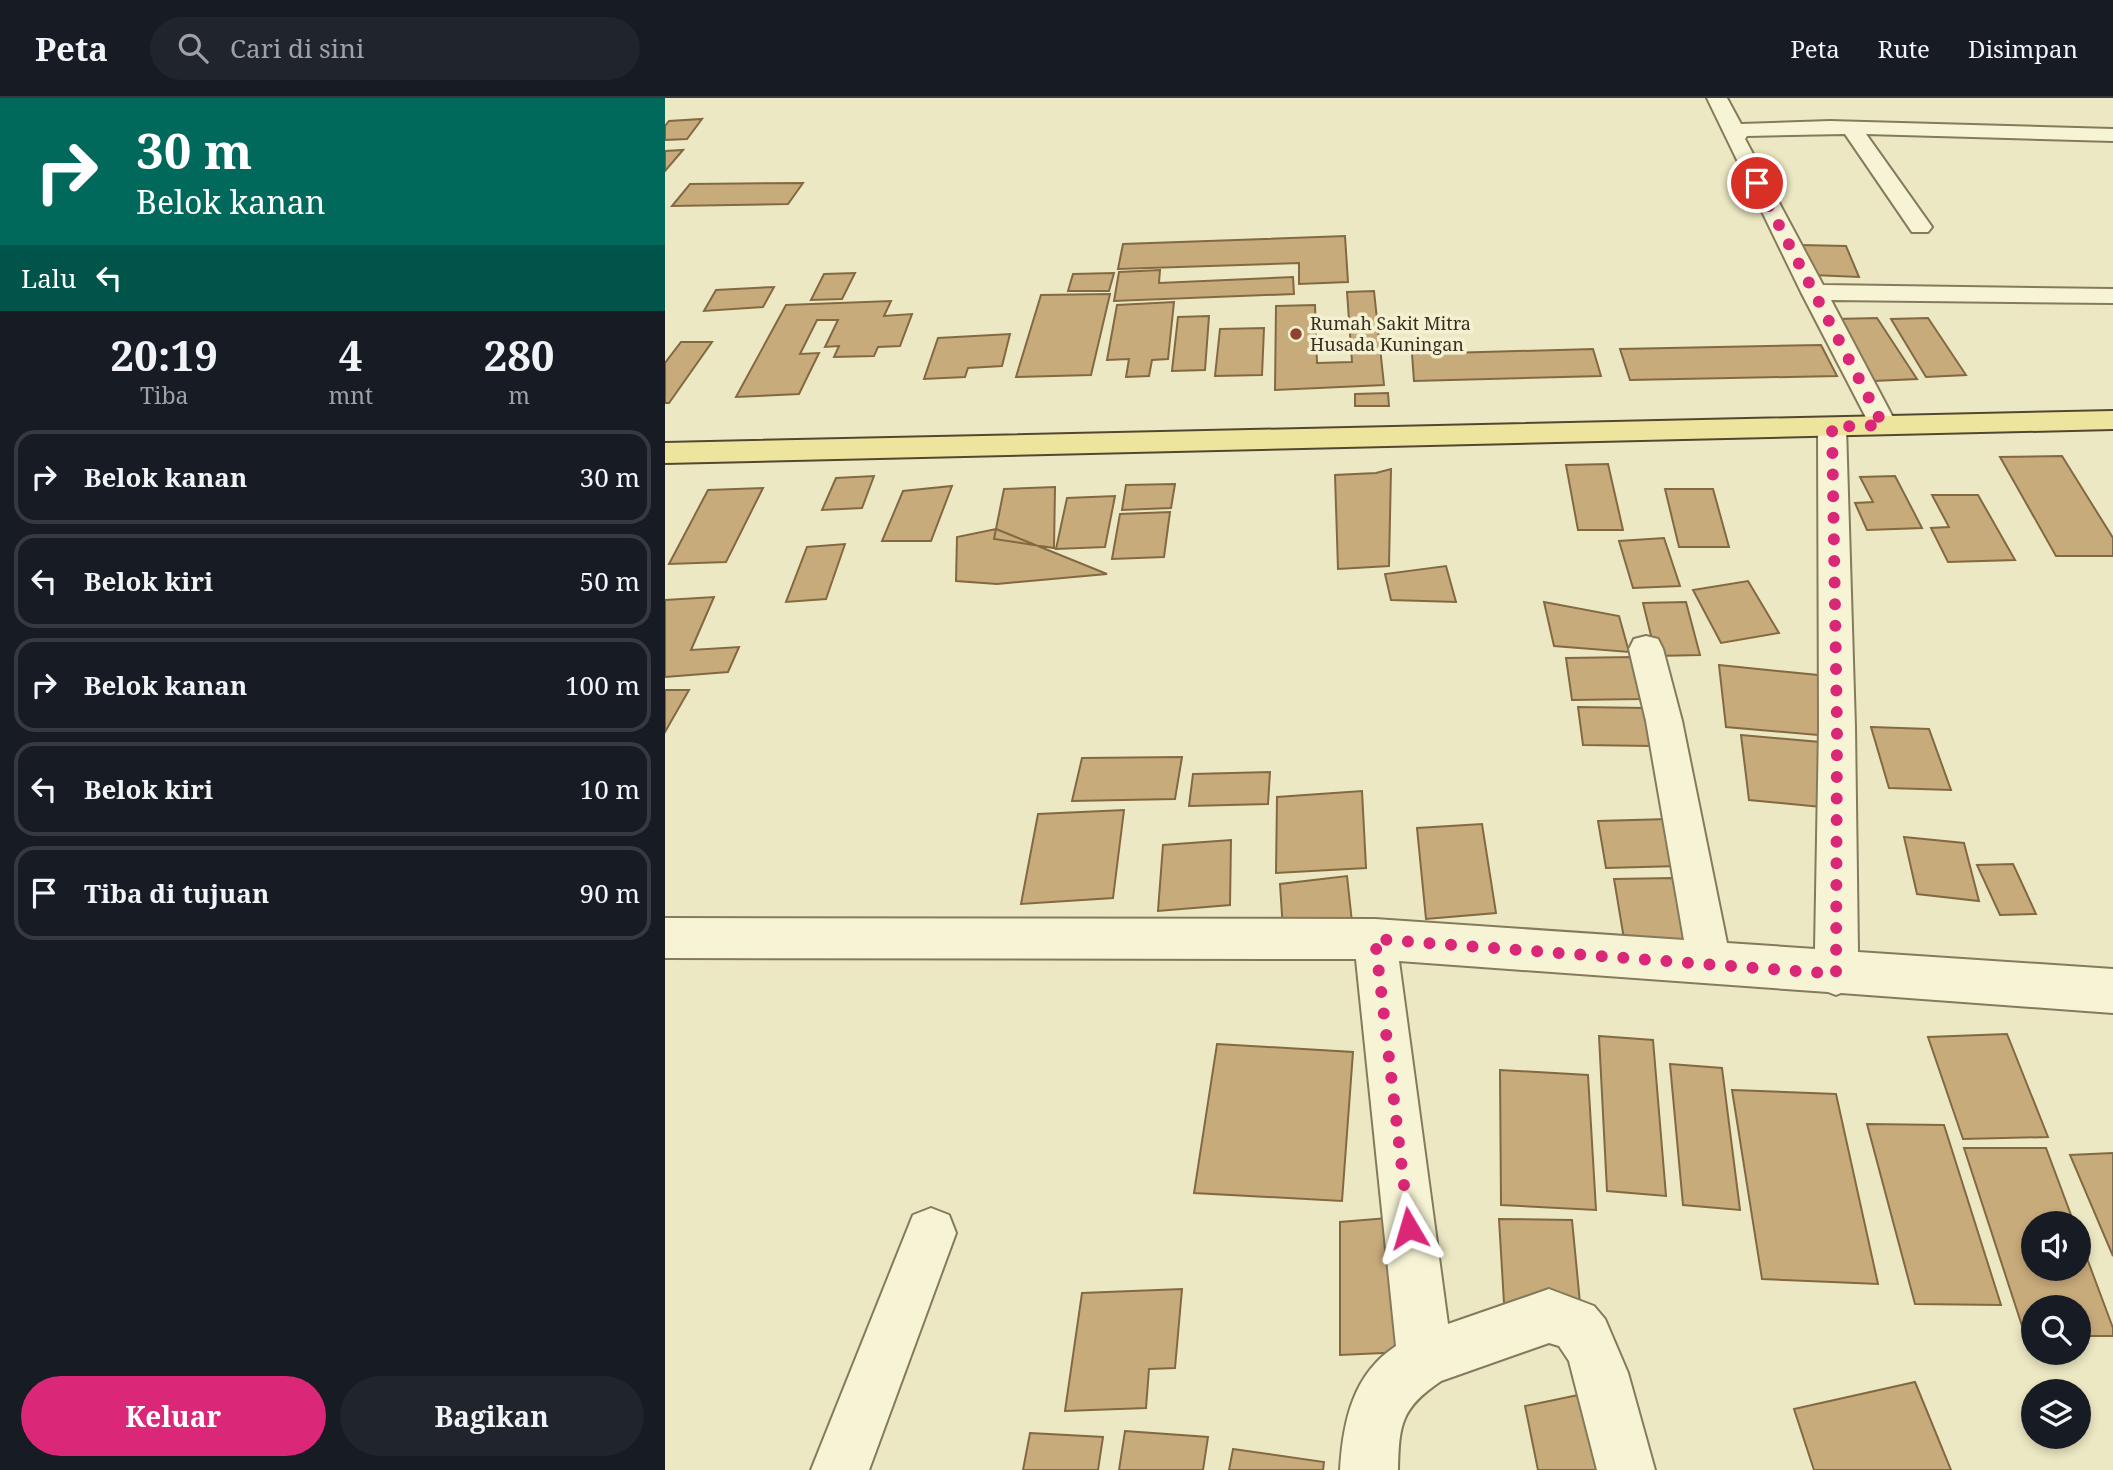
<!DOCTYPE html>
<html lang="id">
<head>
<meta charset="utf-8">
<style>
  :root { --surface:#171b24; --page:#20242c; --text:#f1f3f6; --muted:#9ea1a6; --line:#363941; --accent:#db2777 }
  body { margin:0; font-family:"Noto Serif",serif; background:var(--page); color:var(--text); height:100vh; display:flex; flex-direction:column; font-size:26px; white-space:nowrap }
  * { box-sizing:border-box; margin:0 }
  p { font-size:23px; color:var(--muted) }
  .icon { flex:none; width:38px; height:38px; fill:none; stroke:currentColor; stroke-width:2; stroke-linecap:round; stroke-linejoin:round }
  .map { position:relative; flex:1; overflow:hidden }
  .sheet { display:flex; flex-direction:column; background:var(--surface); width:665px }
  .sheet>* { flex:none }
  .top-card { background:#00695c; color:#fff; overflow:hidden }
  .buttons { position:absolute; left:1356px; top:1113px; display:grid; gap:14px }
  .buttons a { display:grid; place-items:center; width:70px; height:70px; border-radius:50%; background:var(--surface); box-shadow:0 4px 10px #0003; font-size:35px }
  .pin { position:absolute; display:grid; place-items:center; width:60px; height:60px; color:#fff; margin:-30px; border:4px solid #fff; border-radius:50%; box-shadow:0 2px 7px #0007 }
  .me { position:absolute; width:77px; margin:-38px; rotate:353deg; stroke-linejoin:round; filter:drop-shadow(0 0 5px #0008) }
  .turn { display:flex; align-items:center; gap:24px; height:147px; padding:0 21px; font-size:32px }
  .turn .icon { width:91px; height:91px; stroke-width:2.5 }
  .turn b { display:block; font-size:49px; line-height:60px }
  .then { display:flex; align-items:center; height:66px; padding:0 21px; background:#0003; gap:14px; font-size:26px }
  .eta { display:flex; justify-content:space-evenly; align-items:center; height:119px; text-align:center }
  .eta b { font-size:42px; font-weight:700; line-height:49px }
  .primary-button { display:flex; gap:14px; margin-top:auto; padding:14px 21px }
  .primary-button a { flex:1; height:80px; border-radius:42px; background:var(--accent); color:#fff; font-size:28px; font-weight:700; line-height:80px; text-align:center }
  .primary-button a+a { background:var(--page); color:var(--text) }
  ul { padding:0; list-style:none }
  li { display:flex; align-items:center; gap:21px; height:94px; margin:0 14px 10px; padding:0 7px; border:4px solid var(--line); border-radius:21px }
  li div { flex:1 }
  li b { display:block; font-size:26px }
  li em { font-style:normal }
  header { display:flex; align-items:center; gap:42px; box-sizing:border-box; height:98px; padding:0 35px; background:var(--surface); border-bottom:2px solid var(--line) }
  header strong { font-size:33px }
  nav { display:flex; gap:38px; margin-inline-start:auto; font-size:24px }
  .search { width:490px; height:63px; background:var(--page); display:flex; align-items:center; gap:18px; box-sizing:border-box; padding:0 24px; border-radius:38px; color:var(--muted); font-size:26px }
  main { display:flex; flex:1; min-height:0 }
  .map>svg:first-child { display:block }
  .building { fill:#c8ab7b; stroke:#836942; stroke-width:2 }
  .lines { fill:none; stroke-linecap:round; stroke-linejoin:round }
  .minor-casing { stroke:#857a5b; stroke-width:4 }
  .major-casing { stroke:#53472f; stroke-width:4 }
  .minor { fill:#f7f4d6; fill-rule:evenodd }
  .major { fill:#ede59d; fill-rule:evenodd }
  .route { stroke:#db2777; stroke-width:12; stroke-dasharray:0 21.6 }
  .poi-dot { fill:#91422e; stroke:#f4f1d3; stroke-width:2.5 }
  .labels { text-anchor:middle; stroke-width:7; stroke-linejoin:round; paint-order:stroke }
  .far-poi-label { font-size:18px; fill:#362f1e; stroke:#f4f1d3; text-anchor:start }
</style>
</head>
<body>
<header>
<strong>Peta</strong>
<div class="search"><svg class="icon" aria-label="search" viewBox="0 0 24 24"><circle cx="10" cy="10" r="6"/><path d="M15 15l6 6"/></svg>Cari di sini</div>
<nav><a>Peta</a><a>Rute</a><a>Disimpan</a></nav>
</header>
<main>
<section class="sheet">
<div class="top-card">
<div class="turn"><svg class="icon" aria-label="right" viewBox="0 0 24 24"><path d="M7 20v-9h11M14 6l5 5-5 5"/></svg><div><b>30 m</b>Belok kanan</div></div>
<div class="then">Lalu<svg class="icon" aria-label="left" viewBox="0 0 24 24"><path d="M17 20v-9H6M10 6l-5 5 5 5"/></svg></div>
</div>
<div class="eta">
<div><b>20:19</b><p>Tiba</p></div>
<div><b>4</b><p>mnt</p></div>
<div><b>280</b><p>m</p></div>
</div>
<ul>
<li><svg class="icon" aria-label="right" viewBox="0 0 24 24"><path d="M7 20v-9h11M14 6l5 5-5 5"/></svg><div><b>Belok kanan</b></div><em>30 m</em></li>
<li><svg class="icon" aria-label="left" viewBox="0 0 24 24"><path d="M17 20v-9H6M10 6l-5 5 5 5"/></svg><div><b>Belok kiri</b></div><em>50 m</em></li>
<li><svg class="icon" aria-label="right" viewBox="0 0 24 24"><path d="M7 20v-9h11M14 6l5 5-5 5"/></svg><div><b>Belok kanan</b></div><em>100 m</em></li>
<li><svg class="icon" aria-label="left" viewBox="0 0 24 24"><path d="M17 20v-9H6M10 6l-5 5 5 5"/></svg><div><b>Belok kiri</b></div><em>10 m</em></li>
<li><svg class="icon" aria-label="arrive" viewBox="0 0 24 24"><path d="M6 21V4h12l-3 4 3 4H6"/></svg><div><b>Tiba di tujuan</b></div><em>90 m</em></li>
</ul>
<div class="primary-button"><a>Keluar</a><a>Bagikan</a></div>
</section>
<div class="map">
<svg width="1448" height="1372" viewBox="0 0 1448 1372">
  <rect width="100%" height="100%" fill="#ece8c3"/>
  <path class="building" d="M37,21L22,41L0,42V28L4,23Z
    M18,52L0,73V53Z
    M138,85L123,106L7,108L25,86Z
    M680,138L683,184L634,186V165L453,171L458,146Z
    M1135,147L1181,148L1194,179L1147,177Z
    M495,172L494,185L628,179L629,196L449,203L454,174Z
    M190,175L177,201L146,202L159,176Z
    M449,175L444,193H403L408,176Z
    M109,189L98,209L39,213L51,192Z
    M709,193L719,287L610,292L611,208L650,207L652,265L687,264L682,194Z
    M445,196L426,277L351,279L376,197Z
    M226,203L219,218L247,216L235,248L213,249L209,258L169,259L174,248L160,249L173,222H152L135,256L154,255L134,296L71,299L121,207Z
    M509,204L503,261L487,262L484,278L461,279L464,261L442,262L452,207Z
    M544,218L540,272L507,273L513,219Z
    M1212,220L1252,281L1208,283L1171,221Z
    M1263,220L1301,277L1261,279L1226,221Z
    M599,230L597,277L550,278L555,231Z
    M345,236L337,268L303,270L300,279L259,281L273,240Z
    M16,244H47L4,305H0V265Z
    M1156,247L1172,278L965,282L955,251Z
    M928,251L936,278L749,283L747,256Z
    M723,295L724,308H690V296Z
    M1397,358L1448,440V458H1391L1335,359Z
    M943,366L958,432H913L901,367Z
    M726,371L724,468L673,471L670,377L711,375Z
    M209,378L197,410L157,412L171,380Z
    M1230,378L1257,430L1202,432L1190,405L1208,404L1195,379Z
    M510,386L506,410L457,412L461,387Z
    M287,388L266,443H217L238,393Z
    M390,389L389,450L329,441L339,391Z
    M98,390L61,464L4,466L43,392Z
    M1000,391H1048L1064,449H1014Z
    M1267,397H1313L1350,462L1283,464L1266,430L1284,429Z
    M450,398L440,449L391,451L402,400Z
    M505,414L499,459L447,461L455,416Z
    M331,431L442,476L332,486L291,483L292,439Z
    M999,440L1015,488L968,490L954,443Z
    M180,446L161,501L121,504L142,449Z
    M781,468L791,504L726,502L720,476Z
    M1083,483L1114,535L1056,545L1028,492Z
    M49,499L26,552L74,549L63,574L0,579V502Z
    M879,504L954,518L964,554L889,548Z
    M1021,504L1035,557L991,558L978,505Z
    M969,559L977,601L907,602L901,560Z
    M1054,567L1153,577L1164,638L1061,629Z
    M0,592H24L0,634Z
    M913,609L981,610L987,648L918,647Z
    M1206,629L1264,631L1286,692L1224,690Z
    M1076,637L1155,644L1166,710L1084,702Z
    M517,659L510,701L407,703L417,660Z
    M605,674L603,706L524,708L528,676Z
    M697,693L701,770L611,775L612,699Z
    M459,712L448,800L356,806L373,716Z
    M1003,721L1014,768L941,770L933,723Z
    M817,726L831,815L761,821L752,730Z
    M1239,739L1299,745L1314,803L1252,796Z
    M566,742L565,807L493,813L498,747Z
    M1348,766L1371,816L1335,817L1312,767Z
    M682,778L687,824L618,832L615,786Z
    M1009,780L1022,846L960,847L949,781Z
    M1342,936L1383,1039L1298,1041L1263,939Z
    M934,938L988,942L1001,1098L942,1093Z
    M552,946L688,954L677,1103L529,1095Z
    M1005,966L1057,970L1075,1112L1018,1107Z
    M835,972L923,977L931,1112L836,1107Z
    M1067,992L1171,996L1213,1186L1097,1181Z
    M1202,1026L1279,1027L1336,1207L1250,1206Z
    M1299,1050H1381L1409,1125H1368V1171H1414V1139L1448,1230V1238H1414V1209H1368V1237H1360Z
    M1448,1055V1158L1405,1057Z
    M735,1119L740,1254L675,1257V1124Z
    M834,1121L907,1122L915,1205H839Z
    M517,1191L510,1270L484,1271L481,1310L400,1313L417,1195Z
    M1250,1284L1286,1372H1149L1129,1311Z
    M923,1295L941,1372H873L860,1308Z
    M460,1333L543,1339L538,1372H454Z
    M365,1335L438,1339L433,1372H358Z
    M568,1351L659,1364L658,1372H564Z"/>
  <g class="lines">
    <g class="minor-casing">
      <path id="minor" d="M1042,0H1062L1076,26L1165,23L1448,31V43L1201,36L1267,129L1263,134H1247L1180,36L1082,38L1080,41L1158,187L1448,191V205L1166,202L1232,327L1228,333L1218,336L1208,333L1136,194Z
        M1167,320L1177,323L1181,329L1190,629L1193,854L1448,871V915L1176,895L1171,897L1163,894L734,863L783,1226L884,1191L929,1208L940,1221L963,1275L990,1372H932L904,1263L894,1248L884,1245L776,1283C736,1310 734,1326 733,1372H675C678,1323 688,1276 731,1248L691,861L0,860V820L710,821L1019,842L981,623L964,551L969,541L981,538L993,541L998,551L1017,623L1062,845L1150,851L1154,629L1153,329L1157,323Z
        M266,1110L284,1117L291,1135L204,1372H146L248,1117Z"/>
    </g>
    <g class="major-casing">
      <path id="major" d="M1448,313V331L0,365V345Z"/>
    </g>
    <use href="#minor" class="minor"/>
    <use href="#major" class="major"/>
  </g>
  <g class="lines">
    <path class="route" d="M744,1130L710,841L1171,876L1172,629L1167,329L1218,327L1092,85"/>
  </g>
  <circle class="poi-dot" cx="631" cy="236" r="7"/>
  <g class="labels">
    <g class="far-poi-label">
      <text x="645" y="232">Rumah Sakit Mitra<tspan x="645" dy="21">Husada Kuningan</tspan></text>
    </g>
  </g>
</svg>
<div class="buttons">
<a><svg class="icon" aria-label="sound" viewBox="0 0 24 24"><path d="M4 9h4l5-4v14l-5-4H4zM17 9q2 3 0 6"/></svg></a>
<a><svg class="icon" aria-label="search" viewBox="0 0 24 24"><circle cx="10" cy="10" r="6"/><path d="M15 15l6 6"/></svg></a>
<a><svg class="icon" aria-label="layers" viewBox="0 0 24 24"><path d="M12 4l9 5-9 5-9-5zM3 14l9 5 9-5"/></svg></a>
</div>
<div class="pin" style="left:1092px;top:85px;background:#d93025"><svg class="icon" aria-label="arrive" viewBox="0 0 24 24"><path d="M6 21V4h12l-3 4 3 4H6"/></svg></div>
<svg class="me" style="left:744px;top:1130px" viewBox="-20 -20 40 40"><path d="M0-17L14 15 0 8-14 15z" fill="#db2777" stroke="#fff" stroke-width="4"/></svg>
</div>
</main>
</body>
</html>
